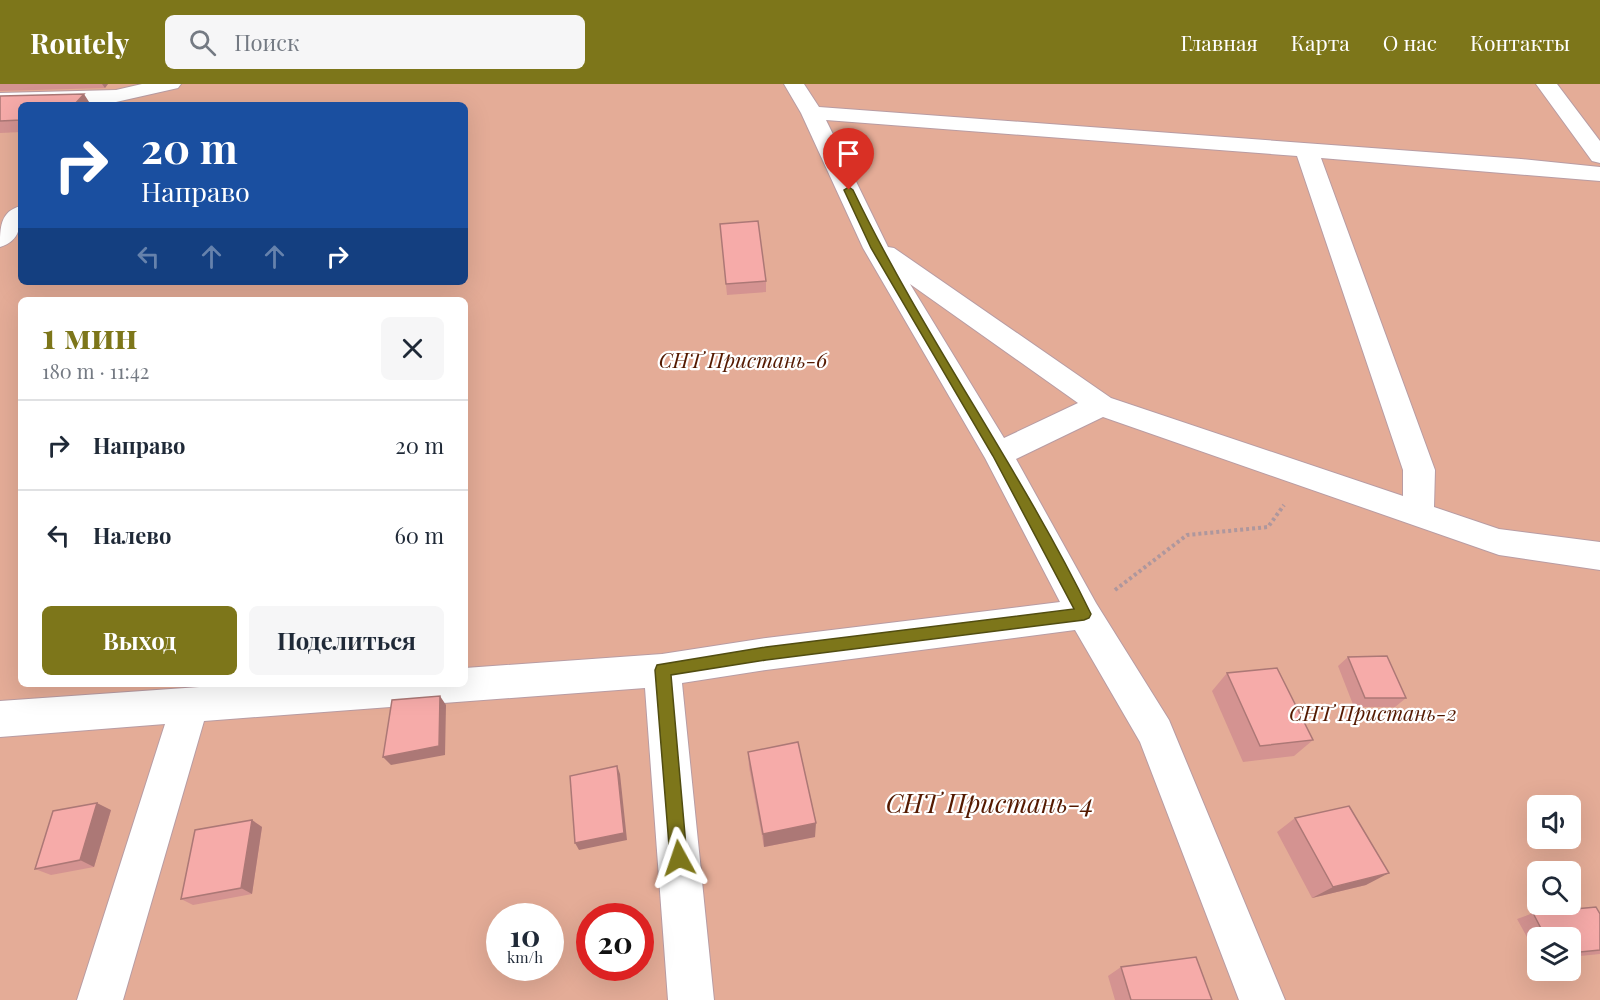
<!DOCTYPE html>
<html lang="ru">
<head>
<meta charset="utf-8">
<style>
  :root { --surface:#fff; --page:#f6f6f7; --text:#1f2937; --muted:#747a83; --line:#e0e1e3; --accent:#7d761a }
  body { margin:0; font-family:"Playfair Display",serif; background:var(--page); color:var(--text); height:100vh; display:flex; flex-direction:column; font-size:22px; white-space:nowrap }
  * { box-sizing:border-box; margin:0 }
  p { font-size:20px; color:var(--muted) }
  .icon { flex:none; width:33px; height:33px; fill:none; stroke:currentColor; stroke-width:2; stroke-linecap:round; stroke-linejoin:round }
  .map { position:relative; flex:1; overflow:hidden }
  .side { position:absolute; left:18px; top:213px; width:450px; height:390px; display:flex; flex-direction:column; background:var(--surface); border-radius:9px; box-shadow:0 6px 24px #0002 }
  .side>* { flex:none }
  .guide { position:absolute; left:18px; top:18px; width:450px; height:183px; border-radius:9px; box-shadow:0 6px 24px #0002; background:#1a4fa0; color:#fff; overflow:hidden }
  .fabs { position:absolute; left:1527px; top:711px; display:grid; gap:12px }
  .fabs a { display:grid; place-items:center; width:54px; height:54px; border-radius:9px; background:var(--surface); box-shadow:0 6px 24px #0002; font-size:30px }
  .speed { position:absolute; left:486px; top:819px; display:flex; gap:12px; font-size:30px; font-weight:700; text-align:center }
  .speed>* { display:grid; place-content:center; width:78px; height:78px; border-radius:50%; background:var(--surface); box-shadow:0 6px 24px #0002; line-height:1 }
  .speed small { font-size:15px; font-weight:400 }
  .speed .limit { border:9px solid #d22; background:#fff; color:#111 }
  .pin { position:absolute; display:grid; place-items:center; width:51px; height:51px; color:#fff; margin:-62px -26px; border-radius:50% 50% 50% 0; rotate:-45deg; box-shadow:0 0 6px #0007 }
  .pin .icon { rotate:45deg }
  .me { position:absolute; width:66px; margin:-33px; rotate:355deg; stroke-linejoin:round; filter:drop-shadow(0 0 4px #0008) }
  .turn { display:flex; align-items:center; gap:21px; height:126px; padding:0 24px; font-size:27px }
  .turn .icon { width:78px; height:78px; stroke-width:2.5 }
  .turn b { display:block; font-size:42px; line-height:51px }
  .lanes { display:flex; align-items:center; height:57px; padding:0 24px; background:#0003; justify-content:center; gap:30px; direction:ltr }
  .lanes .off { opacity:.35 }
  .round { display:grid; place-items:center; flex:none; width:63px; height:63px; border-radius:9px; background:var(--page) }
  .head { display:flex; align-items:center; justify-content:space-between; height:102px; padding:0 24px }
  h1 { font-size:36px; font-weight:700; line-height:45px; color:var(--accent) }
  .action { display:flex; gap:12px; margin-top:auto; padding:12px 24px }
  .action a { flex:1; height:69px; border-radius:9px; background:var(--accent); color:#fff; font-size:24px; font-weight:700; line-height:69px; text-align:center }
  .action a+a { background:var(--page); color:var(--text) }
  ul { padding:0; list-style:none }
  li { display:flex; align-items:center; gap:18px; height:90px; padding:0 24px; border-top:2px solid var(--line) }
  li div { flex:1 }
  li b { display:block; font-size:22px }
  li em { font-style:normal }
  header { display:flex; align-items:center; gap:36px; box-sizing:border-box; height:84px; padding:0 30px; background:var(--accent); color:#fff }
  header strong { font-size:28px }
  nav { display:flex; gap:33px; margin-inline-start:auto; font-size:21px }
  .search { width:420px; height:54px; background:var(--page); display:flex; align-items:center; gap:15px; box-sizing:border-box; padding:0 21px; border-radius:9px; color:var(--muted); font-size:22px }
  .map>svg:first-child { display:block }
  .green { fill:#e4ac97; fill-rule:evenodd }
  .lines { fill:none; stroke-linecap:round; stroke-linejoin:round }
  .minor-casing { stroke:#b89ca3; stroke-width:2 }
  .path { stroke:#ae979d; stroke-width:4; stroke-dasharray:3 3; stroke-linecap:butt }
  .minor { fill:#fff; fill-rule:evenodd }
  .wall { fill:#d49391 }
  .shaded-wall { fill:#ac7876 }
  .building { fill:#f6aba9; stroke:#ac7876; stroke-width:1.5 }
  .route { fill:#7d761a; stroke:#514d11; stroke-width:1.5 }
  .labels { text-anchor:middle; stroke-width:4.5; stroke-linejoin:round; paint-order:stroke }
  .park-label { font-size:21px; font-style:italic; fill:#541900; stroke:#fff }
  .near-park-label { font-size:26px; font-style:italic; fill:#541900; stroke:#fff }
</style>
</head>
<body>
<header>
<strong>Routely</strong>
<div class="search"><svg class="icon" aria-label="search" viewBox="0 0 24 24"><circle cx="10" cy="10" r="6"/><path d="M15 15l6 6"/></svg>Поиск</div>
<nav><a>Главная</a><a>Карта</a><a>О нас</a><a>Контакты</a></nav>
</header>
<div class="map">
<svg width="1600" height="916" viewBox="0 0 1600 916">
  <rect width="100%" height="100%" fill="#fadbe3"/>
  <path class="green" d="M0,0H1600V916H0ZM21,21H465V198H21ZM21,216H465V600H21ZM1538,722H1570V754H1538ZM1538,788H1570V820H1538ZM500,832H550V884H500ZM590,832H640V884H590ZM1538,854H1570V886H1538Z"/>
  <g class="lines">
    <g class="minor-casing">
      <path id="minor" d="M142,0H181L178,4L116,18L0,21V9L116,6Z
        M784,0H804L819,23L1521,75L1600,83V97L1321,74L1435,386L1434,423L1499,445L1600,458V486L1499,471L1103,333L1016,375L1096,519L1169,636L1285,916H1239L1140,658L1075,546L766,586L682,599L714,916H668L645,604L204,637L123,916H77L165,640L0,653V617L242,600H465V584L662,570L766,554L1060,518L985,374L863,164L801,29ZM826,36L1297,72L1403,386V412L1111,314L894,164L888,163ZM910,200L1078,319L1004,354Z
        M1536,0H1557L1600,57V79L1592,77Z
        M21,122C21,140 21,157 0,163C0,144 0,127 21,122Z"/>
    </g>
    <path class="path" d="M1115,506L1187,451L1268,443L1284,421"/>
    <use href="#minor" class="minor"/>
  </g>
  <path class="wall" d="M0,0H108L105,4L0,7Z
    M0,12L91,21H21V48L0,49Z
    M720,140L766,197V208L727,211Z
    M1348,573L1406,614L1395,623H1354L1338,582Z
    M1227,589L1313,656L1294,672L1243,678L1212,607Z
    M748,668L815,753L764,763L749,683Z
    M111,726L94,783L51,791L35,785Z
    M1295,734L1366,801L1312,814L1277,748Z
    M252,736L262,743L252,810L193,821L181,815Z
    M1533,829L1600,830V870L1570,873V854H1538V873L1517,835Z
    M1121,883L1212,916H1115L1108,892Z"/>
  <path class="shaded-wall" d="M102,0H108L105,4Z
    M84,10L91,21H74Z
    M440,612L446,621L445,671L391,681L383,673Z
    M617,682L620,690L627,756L579,766L575,759Z
    M97,719L111,726L94,783L80,776Z
    M252,736L262,743L252,810L241,804Z
    M816,739L815,753L764,763L763,750Z
    M1389,789L1366,801L1312,814L1333,803Z"/>
  <path class="building" d="M84,10L74,21H21V36L0,37V12Z
    M758,137L766,197L726,200L720,140Z
    M1387,572L1406,614H1365L1348,573Z
    M1277,584L1313,656L1260,662L1227,589Z
    M440,612L439,662L383,673L392,616Z
    M798,658L816,739L763,750L748,668Z
    M617,682L624,749L575,759L570,692Z
    M97,719L80,776L35,785L53,727Z
    M1349,722L1389,789L1333,803L1295,734Z
    M252,736L241,804L181,815L195,746Z
    M1596,823L1600,830V866L1570,869V854H1546L1533,829Z
    M1196,873L1212,916H1131L1121,883Z"/>
  <path class="route" d="M849,103L853,106C923,252 1020,384 1091,530L1089,534L1084,536L766,576L671,591L687,774L685,781L679,783L673,781L670,774L655,586L657,581L766,563L1074,525L993,372L871,164L844,106Z"/>
  <g class="labels">
    <g class="park-label">
      <text x="743" y="284">СНТ Пристань-6</text>
      <text x="1373" y="637">СНТ Пристань-2</text>
    </g>
    <g class="near-park-label">
      <text x="990" y="729">СНТ Пристань-4</text>
    </g>
  </g>
</svg>
<div class="fabs">
<a><svg class="icon" aria-label="sound" viewBox="0 0 24 24"><path d="M4 9h4l5-4v14l-5-4H4zM17 9q2 3 0 6"/></svg></a>
<a><svg class="icon" aria-label="search" viewBox="0 0 24 24"><circle cx="10" cy="10" r="6"/><path d="M15 15l6 6"/></svg></a>
<a><svg class="icon" aria-label="layers" viewBox="0 0 24 24"><path d="M12 4l9 5-9 5-9-5zM3 14l9 5 9-5"/></svg></a>
</div>
<div class="speed"><div>10<small>km/h</small></div><div class="limit">20</div></div>
<div class="pin" style="left:849px;top:106px;background:#d93025"><svg class="icon" aria-label="arrive" viewBox="0 0 24 24"><path d="M6 21V4h12l-3 4 3 4H6"/></svg></div>
<svg class="me" style="left:679px;top:774px" viewBox="-20 -20 40 40"><path d="M0-17L14 15 0 8-14 15z" fill="#7d761a" stroke="#fff" stroke-width="4"/></svg>
<div class="guide">
<div class="turn"><svg class="icon" aria-label="right" viewBox="0 0 24 24"><path d="M7 20v-9h11M14 6l5 5-5 5"/></svg><div><b>20 m</b>Направо</div></div>
<div class="lanes"><svg class="icon off" aria-label="left" viewBox="0 0 24 24"><path d="M17 20v-9H6M10 6l-5 5 5 5"/></svg><svg class="icon off" aria-label="ahead" viewBox="0 0 24 24"><path d="M12 20V5M6 11l6-6 6 6"/></svg><svg class="icon off" aria-label="ahead" viewBox="0 0 24 24"><path d="M12 20V5M6 11l6-6 6 6"/></svg><svg class="icon" aria-label="right" viewBox="0 0 24 24"><path d="M7 20v-9h11M14 6l5 5-5 5"/></svg></div>
</div>
<section class="side">
<div class="head"><div><h1>1 мин</h1><p>180 m · 11:42</p></div><a class="round"><svg class="icon" aria-label="close" viewBox="0 0 24 24"><path d="M6 6l12 12M18 6L6 18"/></svg></a></div>
<ul>
<li><svg class="icon" aria-label="right" viewBox="0 0 24 24"><path d="M7 20v-9h11M14 6l5 5-5 5"/></svg><div><b>Направо</b></div><em>20 m</em></li>
<li><svg class="icon" aria-label="left" viewBox="0 0 24 24"><path d="M17 20v-9H6M10 6l-5 5 5 5"/></svg><div><b>Налево</b></div><em>60 m</em></li>
</ul>
<div class="action"><a>Выход</a><a>Поделиться</a></div>
</section>
</div>
</body>
</html>
